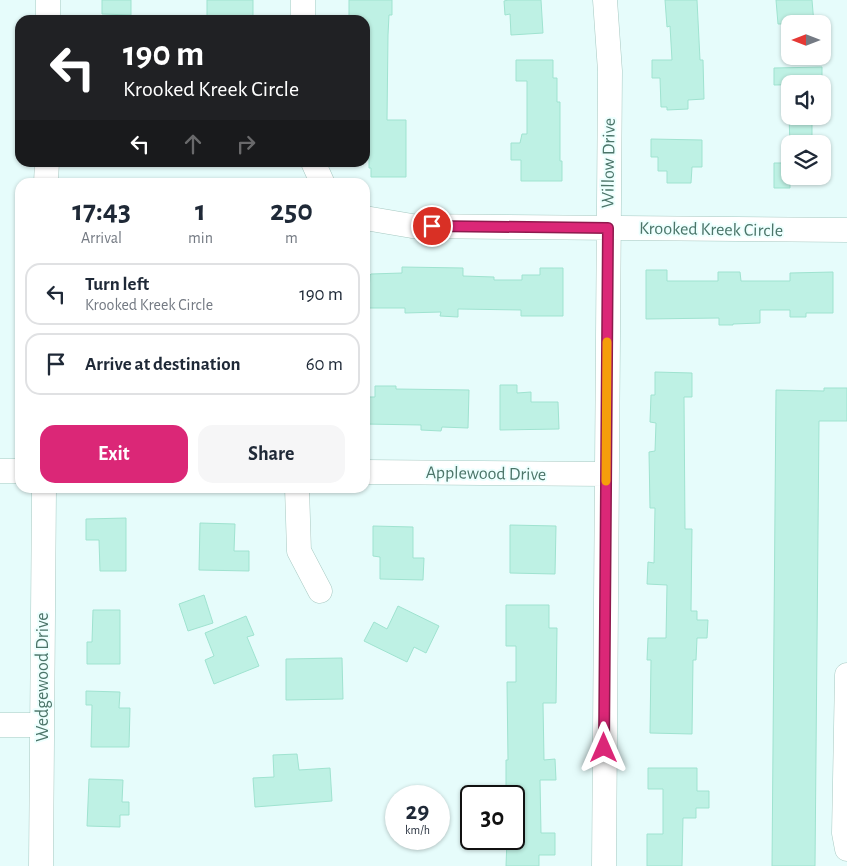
<!DOCTYPE html>
<html lang="en">
<head>
<meta charset="utf-8">
<style>
  :root { --surface:#fff; --page:#f6f6f7; --text:#1f2937; --muted:#747a83; --line:#e0e1e3; --accent:#db2777 }
  body { margin:0; font-family:"Alegreya Sans",sans-serif; background:var(--page); color:var(--text); height:100vh; display:flex; flex-direction:column; font-size:19px; white-space:nowrap }
  * { box-sizing:border-box; margin:0 }
  p { font-size:16px; color:var(--muted) }
  .icon { flex:none; width:28px; height:28px; fill:none; stroke:currentColor; stroke-width:2; stroke-linecap:round; stroke-linejoin:round }
  .map { position:relative; flex:1; overflow:hidden }
  .details { position:absolute; left:15px; top:178px; width:355px; height:315px; display:flex; flex-direction:column; background:var(--surface); border-radius:15px; box-shadow:0 1px 4px #0004 }
  .details>* { flex:none }
  .guide { position:absolute; left:15px; top:15px; width:355px; height:152px; border-radius:15px; box-shadow:0 1px 4px #0004; background:#202124; color:#fff; overflow:hidden }
  .needle { width:32px; rotate:270deg }
  .controls { position:absolute; left:781px; top:15px; display:grid; gap:10px }
  .controls a { display:grid; place-items:center; width:50px; height:50px; border-radius:10px; background:var(--surface); box-shadow:0 1px 4px #0004; font-size:25px }
  .speed { position:absolute; left:385px; top:785px; display:flex; gap:10px; font-size:25px; font-weight:700; text-align:center }
  .speed>* { display:grid; place-content:center; width:65px; height:65px; border-radius:50%; background:var(--surface); box-shadow:0 1px 4px #0004; line-height:1 }
  .speed small { font-size:12px; font-weight:400 }
  .speed .limit { border:2px solid #111; border-radius:8px; background:#fff; color:#111 }
  .pin { position:absolute; display:grid; place-items:center; width:42px; height:42px; color:#fff; margin:-21px; border:2px solid #fff; border-radius:50%; box-shadow:0 1px 5px #0007 }
  .me { position:absolute; width:55px; margin:-28px; rotate:0deg; stroke-linejoin:round; filter:drop-shadow(0 0 4px #0008) }
  .turn { display:flex; align-items:center; gap:18px; height:105px; padding:0 25px; font-size:22px }
  .turn .icon { width:65px; height:65px; stroke-width:2.5 }
  .turn b { display:block; font-size:35px; line-height:42px }
  .lanes { display:flex; align-items:center; height:48px; padding:0 25px; background:#0003; justify-content:center; gap:25px; direction:ltr }
  .lanes .off { opacity:.35 }
  .eta { display:flex; justify-content:space-evenly; align-items:center; height:85px; text-align:center }
  .eta b { font-size:30px; font-weight:700; line-height:35px }
  .cta { display:flex; gap:10px; margin-top:auto; padding:10px 25px }
  .cta a { flex:1; height:58px; border-radius:15px; background:var(--accent); color:#fff; font-size:20px; font-weight:700; line-height:58px; text-align:center }
  .cta a+a { background:var(--page); color:var(--text) }
  ul { padding:0; list-style:none }
  li { display:flex; align-items:center; gap:15px; height:62px; margin:0 10px 8px; padding:0 15px; border:2px solid var(--line); border-radius:15px }
  li div { flex:1 }
  li b { display:block; font-size:19px }
  li em { font-style:normal }
  .map>svg:first-child { display:block }
  .building { fill:#bef1e4; stroke:#9fe3d0 }
  .lines { fill:none; stroke-linecap:round; stroke-linejoin:round }
  .minor-casing { stroke:#a7c9c2; stroke-width:25 }
  .minor { stroke:#fff; stroke-width:24 }
  .route-casing { stroke:#8e194d; stroke-width:12 }
  .route { stroke:#db2777; stroke-width:9 }
  .slow { stroke:#f59e0b; stroke-width:9 }
  .labels { text-anchor:middle; stroke-width:4; stroke-linejoin:round; paint-order:stroke }
  .street-label { font-size:18px; fill:#4b7569; stroke:#edfffe }
</style>
</head>
<body>
<div class="map">
<svg width="847" height="866" viewBox="0 0 847 866">
  <rect width="100%" height="100%" fill="#e6fcfb"/>
  <path class="building" d="M102,0H131V15L102,14Z
    M207,0H253V17L207,16Z
    M349,0H392V15H389L388,35L387,120H406V177H371V168H369V157H367V142H365V20H349Z
    M508,0H541L543,33L511,35L510,14L505,15L504,1Z
    M665,0H697L700,60H703L704,99L688,100V109L667,110V107H661L660,78H652V60H672L670,26L667,27Z
    M776,0H812L814,24H778Z
    M516,60H553V78H557V102H560V161H562V181H521V160H511V143H520L522,134H527V81H516Z
    M822,67V84L774,85V68Z
    M789,116H812V144H790Z
    M651,139L702,140V167H692L691,183H667V171H658V157H651Z
    M774,163H790V188H774Z
    M402,267L463,268V276L494,277V280H522V275H540V268H563V316H521V310L458,309V317L440,316L441,312L405,313V308H368L370,275L371,274L402,273Z
    M646,270H667V281H718V272H740L741,281H790V273L833,272V313H806V317H790V310H760V323L733,324V325H719V318L646,319Z
    M655,372L692,373V397H684L685,529H692L691,611H697V620H708L707,638H697L696,660H693L692,734L650,733L651,660H647L648,638H666L667,585L647,584L648,562L654,563L655,508H650L649,452L655,451L656,423L650,422L651,395H655Z
    M500,385H517V393L531,392V402H558L559,429L500,430Z
    M375,386H396V389L469,390L468,428L442,427L441,431L421,430V425L365,424V397H375Z
    M824,388H847V421H819L815,866H772L776,390L824,391Z
    M126,518V571H100L99,540H86V519Z
    M200,523L235,524L234,551H249V571L199,570Z
    M510,525L556,526L555,574L510,573Z
    M373,526L413,527V558H424L423,580L380,579V557L373,556Z
    M204,595L213,623L188,631L179,604Z
    M506,605H549V628H557L556,703H543L544,760L555,759L556,780H540L541,833H555V855H539V866H506L507,839H514V796H506V760H508L507,682H516V646H506Z
    M398,606L439,626L426,653L414,647L407,662L364,641L374,622L387,629Z
    M93,610H120V664H87V642H92Z
    M246,616L254,635L247,637L259,666L214,684L205,660L214,656L205,633Z
    M342,658L343,699L286,700V659Z
    M86,691L120,692L119,708H130L129,747H91L92,705H86Z
    M297,754L299,770L330,768L332,801L255,807L253,778L274,777L273,755Z
    M648,768H697V791H709V808H696V818H683L682,866H647V834H663V789H648Z
    M89,779L123,780L122,802H129V815H120V827L87,826Z"/>
  <g class="lines">
    <g class="minor-casing">
      <path id="minor" d="M48,20V0
        M303,20V0
        M313,162L322,182
        M46,182L47,162
        M365,218L412,226L847,230
        M0,471H20
        M365,472L606,474
        M297,488L299,551L320,591
        M847,675L844,833L847,849
        M0,725H42
        M41,866L44,488
        M604,866L610,71L605,0"/>
    </g>
    <use href="#minor" class="minor"/>
  </g>
  <g class="lines">
    <g class="route-casing">
      <path id="route" d="M432,226L608,228L604,748"/>
    </g>
    <use href="#route" class="route"/>
    <path class="slow" d="M606,481L607,342"/>
  </g>
  <g class="labels">
    <g class="street-label">
      <text transform="translate(608 163) rotate(-89)" y="6">Willow Drive</text>
      <text transform="translate(711 229) rotate(1)" y="6">Krooked Kreek Circle</text>
      <text transform="translate(486 473) rotate(1)" y="6">Applewood Drive</text>
      <text transform="translate(42 677) rotate(-90)" y="6">Wedgewood Drive</text>
    </g>
  </g>
</svg>
<div class="controls">
<a><svg class="needle" viewBox="-14 -14 28 28"><path d="M0-13l5 13h-10z" fill="#e53935"/><path d="M0 13l5-13h-10z" fill="#747a83"/></svg></a>
<a><svg class="icon" aria-label="sound" viewBox="0 0 24 24"><path d="M4 9h4l5-4v14l-5-4H4zM17 9q2 3 0 6"/></svg></a>
<a><svg class="icon" aria-label="layers" viewBox="0 0 24 24"><path d="M12 4l9 5-9 5-9-5zM3 14l9 5 9-5"/></svg></a>
</div>
<div class="speed"><div>29<small>km/h</small></div><div class="limit">30</div></div>
<div class="pin" style="left:432px;top:226px;background:#d93025"><svg class="icon" aria-label="arrive" viewBox="0 0 24 24"><path d="M6 21V4h12l-3 4 3 4H6"/></svg></div>
<svg class="me" style="left:604px;top:748px" viewBox="-20 -20 40 40"><path d="M0-17L14 15 0 8-14 15z" fill="#db2777" stroke="#fff" stroke-width="4"/></svg>
<div class="guide">
<div class="turn"><svg class="icon" aria-label="left" viewBox="0 0 24 24"><path d="M17 20v-9H6M10 6l-5 5 5 5"/></svg><div><b>190 m</b>Krooked Kreek Circle</div></div>
<div class="lanes"><svg class="icon" aria-label="left" viewBox="0 0 24 24"><path d="M17 20v-9H6M10 6l-5 5 5 5"/></svg><svg class="icon off" aria-label="ahead" viewBox="0 0 24 24"><path d="M12 20V5M6 11l6-6 6 6"/></svg><svg class="icon off" aria-label="right" viewBox="0 0 24 24"><path d="M7 20v-9h11M14 6l5 5-5 5"/></svg></div>
</div>
<section class="details">
<div class="eta">
<div><b>17:43</b><p>Arrival</p></div>
<div><b>1</b><p>min</p></div>
<div><b>250</b><p>m</p></div>
</div>
<ul>
<li><svg class="icon" aria-label="left" viewBox="0 0 24 24"><path d="M17 20v-9H6M10 6l-5 5 5 5"/></svg><div><b>Turn left</b><p>Krooked Kreek Circle</p></div><em>190 m</em></li>
<li><svg class="icon" aria-label="arrive" viewBox="0 0 24 24"><path d="M6 21V4h12l-3 4 3 4H6"/></svg><div><b>Arrive at destination</b></div><em>60 m</em></li>
</ul>
<div class="cta"><a>Exit</a><a>Share</a></div>
</section>
</div>
</body>
</html>
